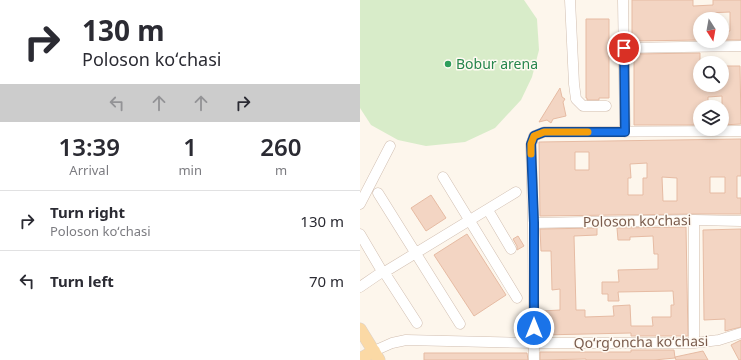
<!DOCTYPE html>
<html lang="en">
<head>
<meta charset="utf-8">
<style>
  :root { --surface:#fff; --page:#f7f7f7; --text:#2b2b33; --muted:#7c7c81; --line:#e1e1e2 }
  body { margin:0; font-family:"Noto Sans",sans-serif; background:var(--page); color:var(--text); height:100vh; display:flex; flex-direction:column; font-size:15px; white-space:nowrap }
  * { box-sizing:border-box; margin:0 }
  p { font-size:13px; color:var(--muted) }
  .icon { flex:none; width:22px; height:22px; fill:none; stroke:currentColor; stroke-width:2; stroke-linecap:round; stroke-linejoin:round }
  .map { position:relative; flex:1; overflow:hidden }
  .panel { display:flex; flex-direction:column; background:var(--surface); width:360px }
  .panel>* { flex:none }
  .top-card { background:#fff; color:var(--text); overflow:hidden }
  .needle { width:26px; rotate:169deg }
  .buttons { position:absolute; left:333px; top:12px; display:grid; gap:8px }
  .buttons a { display:grid; place-items:center; width:36px; height:36px; border-radius:50%; background:var(--surface); box-shadow:0 2px 6px #0003; font-size:20px }
  .pin { position:absolute; display:grid; place-items:center; width:34px; height:34px; color:#fff; margin:-17px; border:2px solid #fff; border-radius:50%; box-shadow:0 1px 4px #0007 }
  .me { position:absolute; width:44px; margin:-22px; rotate:0deg; stroke-linejoin:round; filter:drop-shadow(0 0 3px #0008) }
  .turn { display:flex; align-items:center; gap:14px; height:84px; padding:0 16px; font-size:18px }
  .turn .icon { width:52px; height:52px; stroke-width:2.5 }
  .turn b { display:block; font-size:28px; line-height:34px }
  .lanes { display:flex; align-items:center; height:38px; padding:0 16px; background:#0003; justify-content:center; gap:20px; direction:ltr }
  .lanes .off { opacity:.35 }
  .eta { display:flex; justify-content:space-evenly; align-items:center; height:68px; text-align:center }
  .eta b { font-size:24px; font-weight:600; line-height:28px }
  ul { padding:0; list-style:none }
  li { display:flex; align-items:center; gap:12px; height:60px; padding:0 16px; border-top:1px solid var(--line) }
  li div { flex:1 }
  li b { display:block; font-size:15px }
  li em { font-style:normal }
  main { display:flex; flex:1; min-height:0 }
  .map>svg:first-child { display:block }
  .grass { fill:#d8ecc9 }
  .building { fill:#f3d5c3; stroke:#e6bba3; fill-rule:evenodd }
  .lines { fill:none; stroke-linecap:round; stroke-linejoin:round }
  .minor-casing { stroke:#d1beb0; stroke-width:11 }
  .major-casing { stroke:#dad1cd; stroke-width:13 }
  .minor { stroke:#fff; stroke-width:10 }
  .major { stroke:#fbd9a5; stroke-width:12 }
  .route-casing { stroke:#114b97; stroke-width:10 }
  .route { stroke:#1a73e8; stroke-width:7 }
  .slow { stroke:#f59e0b; stroke-width:7 }
  .leisure-dot { fill:#2e9e5b; stroke:#fffaf3; stroke-width:1.5 }
  .labels { text-anchor:middle; stroke-width:3; stroke-linejoin:round; paint-order:stroke }
  .leisure-label { font-size:14px; fill:#27864d; stroke:#fffaf3; text-anchor:start }
  .street-label { font-size:14px; fill:#7a5c4d; stroke:#fffaf3 }
</style>
</head>
<body>
<main>
<section class="panel">
<div class="top-card">
<div class="turn"><svg class="icon" aria-label="right" viewBox="0 0 24 24"><path d="M7 20v-9h11M14 6l5 5-5 5"/></svg><div><b>130 m</b>Poloson koʻchasi</div></div>
<div class="lanes"><svg class="icon off" aria-label="left" viewBox="0 0 24 24"><path d="M17 20v-9H6M10 6l-5 5 5 5"/></svg><svg class="icon off" aria-label="ahead" viewBox="0 0 24 24"><path d="M12 20V5M6 11l6-6 6 6"/></svg><svg class="icon off" aria-label="ahead" viewBox="0 0 24 24"><path d="M12 20V5M6 11l6-6 6 6"/></svg><svg class="icon" aria-label="right" viewBox="0 0 24 24"><path d="M7 20v-9h11M14 6l5 5-5 5"/></svg></div>
</div>
<div class="eta">
<div><b>13:39</b><p>Arrival</p></div>
<div><b>1</b><p>min</p></div>
<div><b>260</b><p>m</p></div>
</div>
<ul>
<li><svg class="icon" aria-label="right" viewBox="0 0 24 24"><path d="M7 20v-9h11M14 6l5 5-5 5"/></svg><div><b>Turn right</b><p>Poloson koʻchasi</p></div><em>130 m</em></li>
<li><svg class="icon" aria-label="left" viewBox="0 0 24 24"><path d="M17 20v-9H6M10 6l-5 5 5 5"/></svg><div><b>Turn left</b></div><em>70 m</em></li>
</ul>
</section>
<div class="map">
<svg width="381" height="360" viewBox="0 0 381 360">
  <rect width="100%" height="100%" fill="#fdf6ec"/>
  <path class="grass" d="M0,0H164L177,19L179,50L172,77L161,100L135,128L105,142L66,146L38,140L11,125L0,108Z"/>
  <path class="building" d="M272,0H333V6L353,5V0H381V40H362V31H370V12L347,13V17H340V40L272,41Z
    M226,19H249V98H239V100H227V98H226Z
    M340,53V85H362V66H380L381,124L362,125V96L348,97V107H340V125H274V54Z
    M200,88L202,97L205,99L203,102L206,116L193,119L191,123L187,120L179,122Z
    M381,139V176H377V198H381V214H334L180,216L179,142ZM215,152H229V170H215ZM287,163V178H283V195H268V178H271L270,164ZM302,177L317,178V201H303ZM350,177H365V193H350Z
    M71,195L86,218L66,231L51,208Z
    M326,227L328,336H271V333L182,335V311L200,310V289L192,290L191,251H181L180,229L237,228V235L214,236L216,310H225V317L254,316L253,306L270,305L271,326H293L292,317H311V305H314L313,291L258,292L259,301H248V294H242V282H259L258,270L298,269V254H294L293,236L270,237V240H258L257,228Z
    M381,229V327L365,331V319L344,320L343,230Z
    M107,234L146,295L114,316L74,255Z
    M158,236L164,246L157,250V246L153,239Z
    M381,340V360H379L371,345Z
    M271,350H314L315,358L294,360H226V359L180,360V352H271Z
    M343,351L348,360H316L315,357Z
    M64,353H167L168,360H64Z"/>
  <g class="lines">
    <g class="minor-casing">
      <path id="minor" d="M210,0L214,84L216,99L223,106H246
        M263,0L265,132
        M264,48L381,46
        M83,177L157,298
        M18,193L100,324
        M0,204L30,146
        M128,210L151,249
        M334,220V343
        M173,223L334,220L381,221
        M0,234L23,273L156,192
        M0,287L19,274L23,273L26,275L57,323
        M14,351L32,343L46,340L174,343H334L359,340L381,333
        M174,360L173,223L171,145L174,136L184,132L381,131"/>
    </g>
    <g class="major-casing">
      <path id="major" d="M0,329L19,360
        M0,359L14,351"/>
    </g>
    <use href="#minor" class="minor"/>
    <use href="#major" class="major"/>
  </g>
  <g class="lines">
    <g class="route-casing">
      <path id="route" d="M174,328V223L171,144L174,136L184,132H265L264,48"/>
    </g>
    <use href="#route" class="route"/>
    <path class="slow" d="M171,154V144L174,136L184,132H228"/>
  </g>
  <circle class="leisure-dot" cx="88" cy="64" r="4"/>
  <g class="labels">
    <g class="leisure-label">
      <text x="96" y="69">Bobur arena</text>
    </g>
    <g class="street-label">
      <text transform="translate(277 221) rotate(-1)" y="5">Poloson koʻchasi</text>
      <text transform="translate(281 342) rotate(-1)" y="5">Qoʻrgʻoncha koʻchasi</text>
    </g>
  </g>
</svg>
<div class="buttons">
<a><svg class="needle" viewBox="-14 -14 28 28"><path d="M0-13l5 13h-10z" fill="#e53935"/><path d="M0 13l5-13h-10z" fill="#7c7c81"/></svg></a>
<a><svg class="icon" aria-label="search" viewBox="0 0 24 24"><circle cx="10" cy="10" r="6"/><path d="M15 15l6 6"/></svg></a>
<a><svg class="icon" aria-label="layers" viewBox="0 0 24 24"><path d="M12 4l9 5-9 5-9-5zM3 14l9 5 9-5"/></svg></a>
</div>
<div class="pin" style="left:264px;top:48px;background:#d93025"><svg class="icon" aria-label="arrive" viewBox="0 0 24 24"><path d="M6 21V4h12l-3 4 3 4H6"/></svg></div>
<svg class="me" style="left:174px;top:328px" viewBox="-20 -20 40 40"><circle r="17" fill="#1a73e8" stroke="#fff" stroke-width="3"/><path d="M0-11L8 9 0 5-8 9z" fill="#fff"/></svg>
</div>
</main>
</body>
</html>
